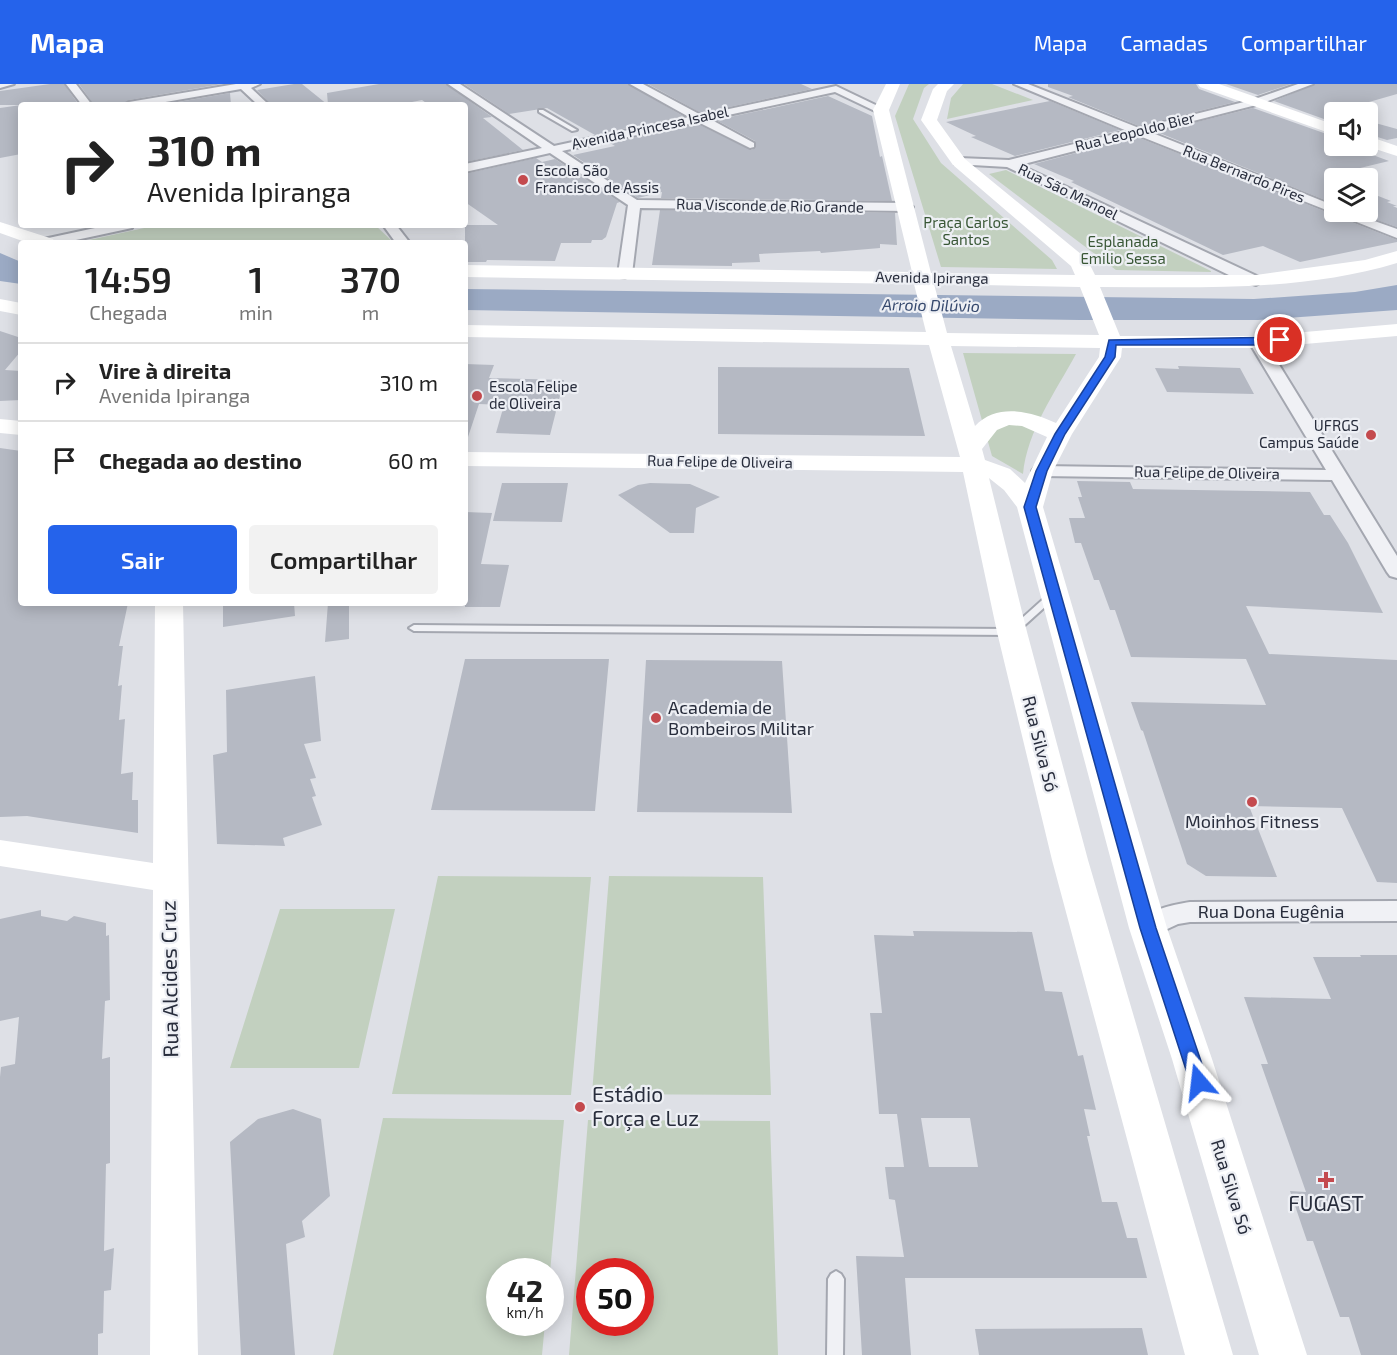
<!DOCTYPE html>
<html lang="pt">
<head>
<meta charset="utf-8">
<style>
  :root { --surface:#fff; --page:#f2f2f2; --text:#222; --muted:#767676; --line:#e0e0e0; --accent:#2563eb }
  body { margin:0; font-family:"Exo 2",sans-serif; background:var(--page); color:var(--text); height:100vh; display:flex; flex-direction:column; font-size:22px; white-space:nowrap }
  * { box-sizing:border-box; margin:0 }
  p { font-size:20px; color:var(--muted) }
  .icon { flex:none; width:33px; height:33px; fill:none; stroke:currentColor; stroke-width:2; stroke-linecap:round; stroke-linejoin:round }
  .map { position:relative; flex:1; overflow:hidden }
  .side { position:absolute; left:18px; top:156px; width:450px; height:366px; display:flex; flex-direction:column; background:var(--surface); border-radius:6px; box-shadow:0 3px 15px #0003 }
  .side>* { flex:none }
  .hud { position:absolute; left:18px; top:18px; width:450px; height:126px; border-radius:6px; box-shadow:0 3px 15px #0003; background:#fff; color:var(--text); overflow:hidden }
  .controls { position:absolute; left:1324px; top:18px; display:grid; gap:12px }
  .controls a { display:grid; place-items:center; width:54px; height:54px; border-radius:6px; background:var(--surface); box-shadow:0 3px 15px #0003; font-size:30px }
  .speed { position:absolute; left:486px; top:1174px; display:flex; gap:12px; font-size:30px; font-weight:700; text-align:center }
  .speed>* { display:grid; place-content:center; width:78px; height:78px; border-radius:50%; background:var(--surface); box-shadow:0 3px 15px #0003; line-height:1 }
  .speed small { font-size:15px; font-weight:400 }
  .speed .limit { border:9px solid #d22; background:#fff; color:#111 }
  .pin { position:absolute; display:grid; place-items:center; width:51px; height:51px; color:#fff; margin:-26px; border:3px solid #fff; border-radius:50%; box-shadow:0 2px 6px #0007 }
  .me { position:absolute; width:66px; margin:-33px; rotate:343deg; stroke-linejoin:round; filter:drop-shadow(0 0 4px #0008) }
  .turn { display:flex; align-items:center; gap:21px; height:126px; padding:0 30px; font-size:27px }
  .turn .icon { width:78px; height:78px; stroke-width:2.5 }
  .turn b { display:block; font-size:42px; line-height:51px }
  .eta { display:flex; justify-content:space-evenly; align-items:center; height:102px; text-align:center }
  .eta b { font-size:36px; font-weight:600; line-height:42px }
  .cta { display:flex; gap:12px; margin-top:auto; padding:12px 30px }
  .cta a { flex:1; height:69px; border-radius:6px; background:var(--accent); color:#fff; font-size:24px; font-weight:600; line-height:69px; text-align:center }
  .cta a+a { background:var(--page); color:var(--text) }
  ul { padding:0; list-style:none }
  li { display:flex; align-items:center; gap:18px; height:78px; padding:0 30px; border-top:2px solid var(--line) }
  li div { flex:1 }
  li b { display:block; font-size:22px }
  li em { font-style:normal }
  header { display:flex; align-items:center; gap:36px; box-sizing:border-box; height:84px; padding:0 30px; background:var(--accent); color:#fff }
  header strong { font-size:28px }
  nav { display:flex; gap:33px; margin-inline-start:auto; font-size:21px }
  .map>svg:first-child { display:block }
  .green { fill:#c2d0bf; fill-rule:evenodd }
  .water { fill:#9baac4 }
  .building { fill:#b5b9c3; fill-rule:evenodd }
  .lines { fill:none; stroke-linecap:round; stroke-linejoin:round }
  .lane-casing { stroke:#a4a7b0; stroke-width:4 }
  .street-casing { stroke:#a4a7b0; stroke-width:4 }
  .lane { fill:#f0f1f5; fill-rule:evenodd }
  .street { fill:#f0f1f5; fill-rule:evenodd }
  .secondary { fill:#fff; fill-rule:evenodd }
  .route { fill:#2563eb; stroke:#184099; stroke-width:1.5 }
  .poi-dot { fill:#c44a4e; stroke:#edeff4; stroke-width:2 }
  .labels { text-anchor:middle; stroke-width:4.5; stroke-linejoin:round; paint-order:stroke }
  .far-street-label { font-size:15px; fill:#282d3c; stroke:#edeff4 }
  .far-poi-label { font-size:15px; fill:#282d3c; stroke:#edeff4; text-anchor:start }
  .far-park-label { font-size:15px; fill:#395736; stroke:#edeff4 }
  .far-water-label { font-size:16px; font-style:italic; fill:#35486d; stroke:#edeff4 }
  .poi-label { font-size:18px; fill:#282d3c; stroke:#edeff4; text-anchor:start }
  .street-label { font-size:18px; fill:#282d3c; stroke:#edeff4 }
  .near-street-label { font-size:21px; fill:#282d3c; stroke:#edeff4 }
  .near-poi-label { font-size:21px; fill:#282d3c; stroke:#edeff4; text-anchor:start }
</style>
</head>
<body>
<header>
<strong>Mapa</strong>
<nav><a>Mapa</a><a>Camadas</a><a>Compartilhar</a></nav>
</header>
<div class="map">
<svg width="1397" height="1271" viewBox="0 0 1397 1271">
  <rect width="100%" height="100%" fill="#dee0e6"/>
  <path class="green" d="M909,0H929L924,4L913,35L941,79L1052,176L1057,185L941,183L895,32Z
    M963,0H992L1033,16L947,35L951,14Z
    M1006,86L1211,187V188L1116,186L989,90Z
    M158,141H375L392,157L102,159L89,156Z
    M963,269L1076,270C1056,307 1027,347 1023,390L992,372Z
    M438,792L591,793L571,1011L392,1010Z
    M609,792L763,793L771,1011L592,1010Z
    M280,825H395L359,984H230Z
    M383,1034L564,1036L550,1188H500V1239H545L542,1271H333Z
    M588,1036L770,1037L778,1271H569ZM590,1188H640V1239H590Z"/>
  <path class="water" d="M0,169L21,178V200L0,197Z
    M1397,201V226L1258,236H1079L465,226V205L1254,215L1355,208Z"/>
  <path class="building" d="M50,0H64L79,21H0V7Z
    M79,0H222L129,16L122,21H94Z
    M294,0H302L328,21L327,9L379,0H446L492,33L483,34L523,66L465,78V21H429L422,16L397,21H271L257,6Z
    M464,0H628L683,32L595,51L547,24L509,30Z
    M648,0H801L812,5L701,29Z
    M1048,0H1196L1199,5L1235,18L1139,42L1068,13L1073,12L1048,3Z
    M1226,0H1291L1258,11Z
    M1315,0H1397V10L1355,22L1378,28L1368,32V28H1335V39L1274,17Z
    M230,9L231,21H161Z
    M828,12L872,32L880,73L882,72L892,117L661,114L662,108L638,114L573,71L615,62L610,59L698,40L751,66L756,64L755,57L716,36Z
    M1050,17L1120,46L1015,72L971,53L976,52L946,38Z
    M21,21V70L0,74V24Z
    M1253,24L1335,53V62H1364L1354,64L1389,77L1356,85L1376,94H1330L1335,96V120L1157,48Z
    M1368,37L1397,45V54L1387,56L1368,50Z
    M1137,53L1397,156V158L1300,178L1263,162L1223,171L1071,98L1074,97L1034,80Z
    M536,74L542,78L555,75L620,118L617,119L606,153L602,156H592L591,159H561L555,177L487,176L486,178H465V141H498L465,118V90Z
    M1368,108L1391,117L1387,118L1397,122H1393L1397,124V143L1354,128H1368Z
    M660,126L895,129L897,161L880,160V164L821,169L820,167L759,170L760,178L732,179V182L652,181Z
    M0,247L21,254V267L5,286L21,287V316L0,317Z
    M465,280L494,281L489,294L564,296L550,351L496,349L504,321L479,320L468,353L465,352Z
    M1178,282L1240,284L1254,310L1167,308L1155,284L1179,285Z
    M718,283L909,284L925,352L718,350Z
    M0,364L21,367V519H128L119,562H123L118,602L122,601L119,636L125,635L121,690L133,688L132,716H138V749L27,732L0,733Z
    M1077,397L1130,398L1133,405L1310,408L1324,431H1330L1348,459L1383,529L1246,522L1269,570L1397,576V799L1377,798L1342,724L1249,722L1277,793L1206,792L1187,780L1143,647L1141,646L1131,618L1266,621L1246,575L1131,573L1115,526H1110L1099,496H1094L1081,459H1075L1069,434H1085L1078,413H1082Z
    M502,399H568L562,438L493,437Z
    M650,399L690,400L720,413L696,424L694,449H670L618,411L638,401Z
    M465,428L492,429L481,480L509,481L500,523H465Z
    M223,519H294L295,532L223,543Z
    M328,519H349V555L325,558Z
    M465,575H609L595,727L431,726Z
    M646,576L782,577L792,729L637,728Z
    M315,592L321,657L304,660L316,694L310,695L316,712L312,713L322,741L283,754L285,762L217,760L213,671L227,668L226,606Z
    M41,826V832L67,837L74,832L106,839V852L109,851L110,916L105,917L102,975L110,973V1079L106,1080L104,1167L114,1164L111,1206L104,1207L103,1249L98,1250V1271H0V993L1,983L15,980L19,933L0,937V835Z
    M913,847L1032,848L1045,907L1062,908L1078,972L1083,971L1096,1026L1084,1025L1090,1052H1087L1102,1118H1117L1127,1154H1137L1147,1194H905L911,1271H862L856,1172L904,1173L895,1116L889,1115L885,1083H904L897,1030H879L877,1006L870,929H882L874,851L914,852ZM921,1034H970L978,1083H929Z
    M1360,871H1397V1271H1361L1349,1233H1340L1313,1157H1307L1290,1107L1306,1108L1261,980H1268L1244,913L1331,915L1313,873H1361Z
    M293,1025L321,1035L330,1112L302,1137L305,1153L286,1160L295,1271H241L230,1058L258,1035Z
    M1142,1244L1148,1271H979L975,1245Z"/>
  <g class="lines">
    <g class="lane-casing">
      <path id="lane" d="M539,26H543L577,46L572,47L539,28Z
        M1053,508L1056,509L1058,511L1056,513L1015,550L1012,551L414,547L409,544L414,541L1010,545L1050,509Z
        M836,1187L841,1190L844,1195L843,1271H827L828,1195L831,1190Z"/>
    </g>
    <g class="street-casing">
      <path id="street" d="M0,0H14L0,4Z
        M66,0H76L92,21H82Z
        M236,0H260L251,4L269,21H258L241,5L148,21H124L129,18Z
        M448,0H460L554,62L689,33L630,0H643L701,31L836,2L886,26L881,29L877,28L835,8L710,35L754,59V63L750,64L698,38L562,67L637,116L907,119L913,123L907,127L640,124L632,190L625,194L620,193L618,190L628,121L550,69L465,88V80L542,64Z
        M1014,0H1028L1139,44L1252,16L1298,0H1313L1260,20L1150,48L1335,122V128H1349L1397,145V154L1137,51L1020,81L1261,194L1263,197L1256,201L1235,194L1007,83L955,80V76L959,74L1009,76L1127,47Z
        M109,141H133L132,144L62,159H37L39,156Z
        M383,141H396L410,159H396Z
        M1257,253L1265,258L1397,472V494L1390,492L1387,488L1332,396L1041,392L1035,391L1032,387L1035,383L1041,382L1326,386L1249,258Z
        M1397,817V837L1190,838L1178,840L1148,854L1139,851L1135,844C1144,826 1172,821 1190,818Z"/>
    </g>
    <use href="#lane" class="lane"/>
    <use href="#street" class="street"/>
    <path class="secondary" d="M886,0H900L889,26L931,189L1075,191L1071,182L953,81L921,36L933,5L938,0H954L947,7L937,36L965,75L1087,175L1095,191H1256L1365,176L1397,167V179C1301,208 1199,203 1100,203L1120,252H1257L1397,240V252L1257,264H1122L1121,273L1072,350L1053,387L1043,423L1167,844L1212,975L1307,1271H1259L1172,975L1129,844L1017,423L1004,406L989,394L1027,548L1088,776L1233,1271H1185L1052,776L997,548L963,388L465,382V368L960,373L929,261L465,253V241L926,248L914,200L465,193V181L912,188L873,26ZM934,200L1080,203L1099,251L947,249ZM951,262L1100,264L1099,273L1056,339C1030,327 997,319 975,342ZM1009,341L1022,342L1047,353L1025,399L1010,385L985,376L982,365L997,346Z
      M1198,0H1219L1335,41V51L1200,3Z
      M1368,52L1397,62V72L1366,62H1368Z
      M0,138L53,155L55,159H28L0,149Z
      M0,215L21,219V231L0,227Z
      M0,335L21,337V351L0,349Z
      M155,519H183L198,1271H150L153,806L0,782V756L153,779Z"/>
  </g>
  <path class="route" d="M1280,253L1285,256L1284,258L1257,261H1116L1115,273L1065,350L1047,387L1036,423L1156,844L1208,998L1205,1003L1199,1005L1192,1003L1190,998L1140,844L1024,423L1036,387L1055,350L1105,273L1109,256Z"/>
  <g class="poi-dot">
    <circle cx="523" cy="96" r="6"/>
    <circle cx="477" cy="312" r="6"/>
    <circle cx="1371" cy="351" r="6"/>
    <circle cx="656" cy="634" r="6"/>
    <circle cx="1252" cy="718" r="6"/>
    <circle cx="580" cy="1023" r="6"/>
    <path d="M1323 1087h6v6h6v6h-6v6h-6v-6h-6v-6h6z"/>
  </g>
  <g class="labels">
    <g class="far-street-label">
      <text transform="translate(650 44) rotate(-12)" y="5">Avenida Princesa Isabel</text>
      <text transform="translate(1135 48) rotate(-14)" y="5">Rua Leopoldo Bier</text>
      <text transform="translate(1244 90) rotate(22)" y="5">Rua Bernardo Pires</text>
      <text transform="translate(1068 108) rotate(26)" y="5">Rua São Manoel</text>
      <text transform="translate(770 122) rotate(1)" y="5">Rua Visconde de Rio Grande</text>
      <text transform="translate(932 194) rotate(1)" y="5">Avenida Ipiranga</text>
      <text transform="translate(720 378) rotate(1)" y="5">Rua Felipe de Oliveira</text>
      <text transform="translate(1207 389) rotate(1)" y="5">Rua Felipe de Oliveira</text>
    </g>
    <g class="far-poi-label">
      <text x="535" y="92">Escola São<tspan x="535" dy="17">Francisco de Assis</tspan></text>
      <text x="489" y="308">Escola Felipe<tspan x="489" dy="17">de Oliveira</tspan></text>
      <text x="1359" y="347" text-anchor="end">UFRGS<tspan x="1359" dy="17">Campus Saúde</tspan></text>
    </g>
    <g class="far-park-label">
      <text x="966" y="144">Praça Carlos<tspan x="966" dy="17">Santos</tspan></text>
      <text x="1123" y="163">Esplanada<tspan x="1123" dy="17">Emilio Sessa</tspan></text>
    </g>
    <g class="far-water-label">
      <text transform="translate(931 221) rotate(1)" y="6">Arroio Dilúvio</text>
    </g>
    <g class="poi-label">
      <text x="668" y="630">Academia de<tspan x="668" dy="21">Bombeiros Militar</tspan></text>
      <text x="1252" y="744" text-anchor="middle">Moinhos Fitness</text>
    </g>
    <g class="street-label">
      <text transform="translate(1040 660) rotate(76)" y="6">Rua Silva Só</text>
      <text x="1271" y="834">Rua Dona Eugênia</text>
      <text transform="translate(1231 1103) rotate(73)" y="6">Rua Silva Só</text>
    </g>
    <g class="near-street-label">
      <text transform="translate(170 895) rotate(-91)" y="7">Rua Alcides Cruz</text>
    </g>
    <g class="near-poi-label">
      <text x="592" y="1018">Estádio<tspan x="592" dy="24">Força e Luz</tspan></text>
      <text x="1326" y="1127" text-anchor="middle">FUGAST</text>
    </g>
  </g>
</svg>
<div class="controls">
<a><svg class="icon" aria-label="sound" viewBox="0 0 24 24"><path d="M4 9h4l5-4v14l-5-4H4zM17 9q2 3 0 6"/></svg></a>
<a><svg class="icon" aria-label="layers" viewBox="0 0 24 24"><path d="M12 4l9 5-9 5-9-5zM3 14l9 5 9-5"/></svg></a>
</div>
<div class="speed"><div>42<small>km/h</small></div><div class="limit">50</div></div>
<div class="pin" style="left:1280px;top:256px;background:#d93025"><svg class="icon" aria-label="arrive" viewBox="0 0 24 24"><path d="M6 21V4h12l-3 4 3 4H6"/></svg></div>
<svg class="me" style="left:1199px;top:998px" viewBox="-20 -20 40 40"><path d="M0-17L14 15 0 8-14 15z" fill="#2563eb" stroke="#fff" stroke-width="4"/></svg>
<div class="hud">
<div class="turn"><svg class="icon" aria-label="right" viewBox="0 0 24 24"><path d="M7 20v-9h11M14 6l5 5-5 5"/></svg><div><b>310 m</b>Avenida Ipiranga</div></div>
</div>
<section class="side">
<div class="eta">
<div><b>14:59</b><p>Chegada</p></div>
<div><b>1</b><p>min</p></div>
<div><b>370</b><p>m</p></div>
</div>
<ul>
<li><svg class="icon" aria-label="right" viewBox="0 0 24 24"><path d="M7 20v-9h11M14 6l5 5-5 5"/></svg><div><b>Vire à direita</b><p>Avenida Ipiranga</p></div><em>310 m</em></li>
<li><svg class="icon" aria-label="arrive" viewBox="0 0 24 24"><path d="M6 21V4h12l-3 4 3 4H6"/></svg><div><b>Chegada ao destino</b></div><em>60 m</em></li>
</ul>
<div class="cta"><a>Sair</a><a>Compartilhar</a></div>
</section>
</div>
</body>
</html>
